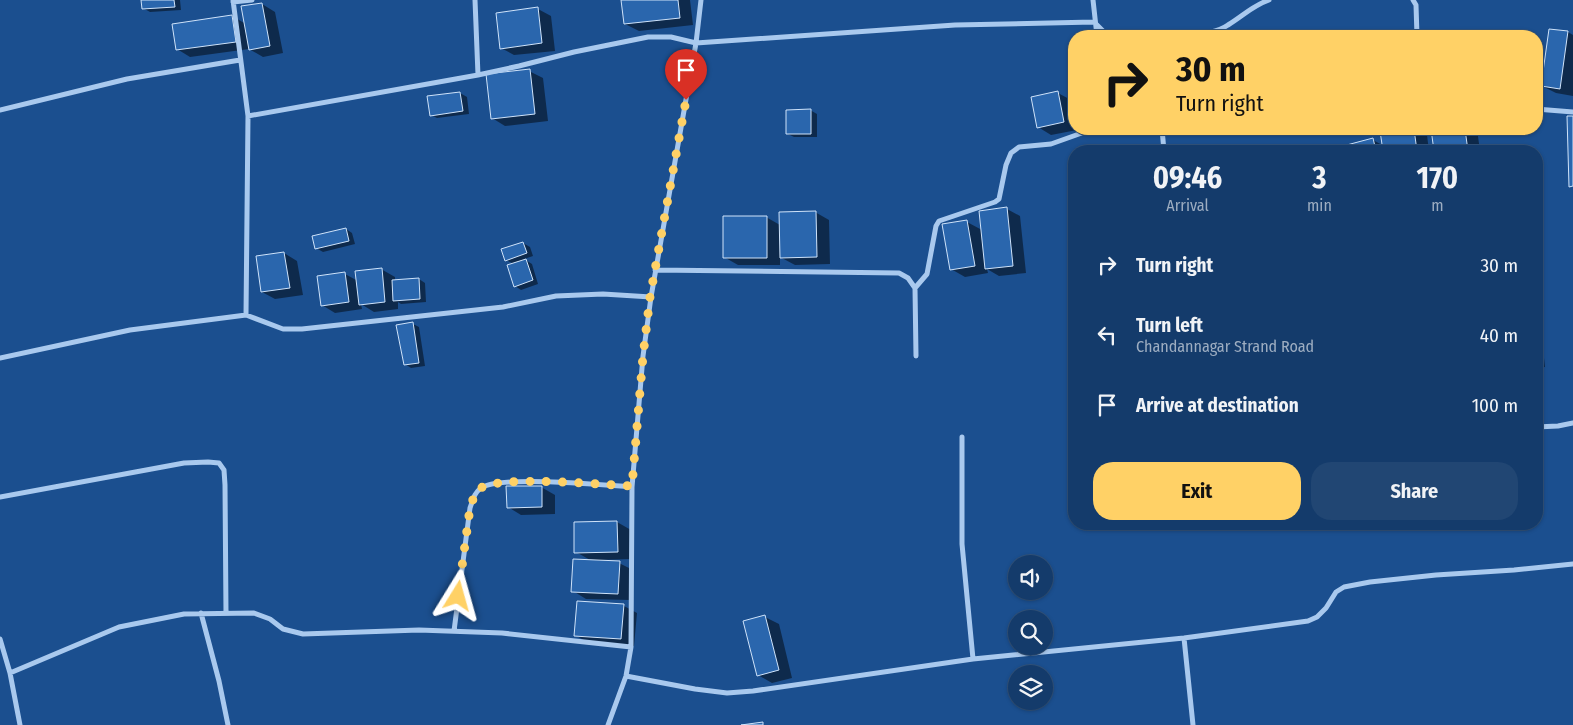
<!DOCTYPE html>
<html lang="en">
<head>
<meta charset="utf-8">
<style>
  :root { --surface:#143b6b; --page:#214673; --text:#f1f3f6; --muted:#9dadc1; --line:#33557e; --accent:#ffd166 }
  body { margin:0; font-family:"Fira Sans Condensed",sans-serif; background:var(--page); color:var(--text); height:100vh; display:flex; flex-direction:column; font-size:19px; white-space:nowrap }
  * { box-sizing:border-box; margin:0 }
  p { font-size:16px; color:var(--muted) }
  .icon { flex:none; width:28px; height:28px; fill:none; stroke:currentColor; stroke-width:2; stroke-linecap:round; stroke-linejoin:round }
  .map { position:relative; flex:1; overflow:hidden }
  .side { position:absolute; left:1068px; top:145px; width:475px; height:385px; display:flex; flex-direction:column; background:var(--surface); border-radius:20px; box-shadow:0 1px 4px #0004,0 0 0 1px var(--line) }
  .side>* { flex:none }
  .guide { position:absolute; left:1068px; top:30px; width:475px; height:105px; border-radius:20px; box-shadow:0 1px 4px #0004,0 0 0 1px var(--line); background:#ffd166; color:#111; overflow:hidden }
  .fabs { position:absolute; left:1008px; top:555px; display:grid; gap:10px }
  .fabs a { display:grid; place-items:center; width:45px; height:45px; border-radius:50%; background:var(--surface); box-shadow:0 1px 4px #0004,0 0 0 1px var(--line); font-size:25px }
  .pin { position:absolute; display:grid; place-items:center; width:42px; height:42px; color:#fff; margin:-51px -21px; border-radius:50% 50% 50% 0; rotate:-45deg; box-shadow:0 0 5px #0007 }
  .pin .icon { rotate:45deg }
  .me { position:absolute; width:55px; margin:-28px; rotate:8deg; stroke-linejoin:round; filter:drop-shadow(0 0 4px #0008) }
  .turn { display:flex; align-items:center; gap:18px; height:105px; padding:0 25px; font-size:22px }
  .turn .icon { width:65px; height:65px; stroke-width:2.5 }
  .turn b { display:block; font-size:35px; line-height:42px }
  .eta { display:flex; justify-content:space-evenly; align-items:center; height:85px; text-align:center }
  .eta b { font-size:30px; font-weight:700; line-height:35px }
  .primary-button { display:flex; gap:10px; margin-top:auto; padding:10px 25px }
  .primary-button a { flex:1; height:58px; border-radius:20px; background:var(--accent); color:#111; font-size:20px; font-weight:700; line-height:58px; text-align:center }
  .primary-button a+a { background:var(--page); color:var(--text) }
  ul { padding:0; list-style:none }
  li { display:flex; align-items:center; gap:15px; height:70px; padding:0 25px }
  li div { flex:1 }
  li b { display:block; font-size:19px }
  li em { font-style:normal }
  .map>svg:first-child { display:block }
  .shadow { fill:#0007 }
  .building { fill:#2a66ad; stroke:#cfe3fa }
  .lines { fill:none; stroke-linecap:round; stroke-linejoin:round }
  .minor { stroke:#a9c9ee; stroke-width:5 }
  .route { stroke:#ffd166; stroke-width:9; stroke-dasharray:0 16.2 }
</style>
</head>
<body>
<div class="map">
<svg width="1573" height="725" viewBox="0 0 1573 725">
  <rect width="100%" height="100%" fill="#1b4f8f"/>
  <path class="shadow" d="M143,0H180L181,10L150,12L143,8Z
    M623,0H690L693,25L639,31L625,24Z
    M262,4L275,12L283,53L263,57L249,49L190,57L177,49L232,16L246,24Z
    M538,9L551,16L555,51L514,55L501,48Z
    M1568,32L1573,35V96L1556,93L1542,86Z
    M529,71L543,78L548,121L505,126L492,118Z
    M460,93L467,97L469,114L437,118L431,115Z
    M1058,93L1071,100L1074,114V129L1077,130L1051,135L1038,127Z
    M810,110L817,114V137H794L788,134Z
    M1403,129H1416L1427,135L1429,151H1345L1344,147L1373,140L1384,146L1382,132Z
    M1432,129H1477L1480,151H1435Z
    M1007,209L1020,216L1026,273L999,276L987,269L988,273L965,277L951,269L967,222L982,230Z
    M815,212L829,220L830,264L795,265L780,257V265H738L724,257L766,217L780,225Z
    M346,229L352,233L355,244L323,252L316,248Z
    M523,243L530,247L533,256L524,259L532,264L538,284L521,290L515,286L514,264L506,260Z
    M284,253L297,261L303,295L275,299L262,292Z
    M381,269L395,277V281L419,279L425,283L426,302L401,304L398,302V309L374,312L361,304L362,309L335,313L322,305L345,274L358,281Z
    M413,324L419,327L425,366L411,368L405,364Z
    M1536,328L1541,331L1545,367L1536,368Z
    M541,487L555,495V514L521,515L508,507Z
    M617,522L631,530V559L600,560V562L619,563L633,570L631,600L586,599L573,591L592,561L576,552L575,523Z
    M624,606L637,613L634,646L589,643L575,635Z
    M765,617L779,624L792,678L772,683L758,675Z"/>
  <path class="building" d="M141,0H174L175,7L142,9Z
    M621,0H678L680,18L624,24Z
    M262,3L270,46L249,50L241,6Z
    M538,7L542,43L500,49L496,13Z
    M232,15L236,42L176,50L172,24Z
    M1549,29L1568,31L1560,89L1541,86Z
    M530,69L535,114L491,119L486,74Z
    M1058,91L1064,122L1037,128L1031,97Z
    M460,92L463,111L430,116L427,96Z
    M811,109V134H786V110Z
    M1567,116H1573V186L1569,187Z
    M1394,129H1414L1417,151H1383L1380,131Z
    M1431,129H1465L1468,151H1434Z
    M1373,138L1376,151H1344L1343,146Z
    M1007,207L1013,266L985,269L979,211Z
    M816,211L817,257L780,258L779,212Z
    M723,216H767V258H723Z
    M967,220L975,266L950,270L942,224Z
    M346,228L349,241L315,249L312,236Z
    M523,242L527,253L505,261L501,249Z
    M284,252L290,288L261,292L256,256Z
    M526,259L533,280L514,287L507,265Z
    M382,268L385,302L359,305L355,271Z
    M345,272L349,302L321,306L317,276Z
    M419,278L420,299L393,301L392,280Z
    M413,322L419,363L404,365L396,325Z
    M506,486H542V507L507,508Z
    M617,521L618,552L574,553V522Z
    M573,559L620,561L618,594L571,592Z
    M577,601L624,604L621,639L574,636Z
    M765,615L779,670L757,676L743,621Z
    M763,722V725H741Z"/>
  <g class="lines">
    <path class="minor" d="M233,0L248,116L246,315
      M475,0L478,75
      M1093,0L1097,36
      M1413,0L1416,5L1417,36
      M233,2L252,0
      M1181,36C1197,34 1215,34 1228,25C1243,16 1252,6 1269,0
      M1536,109L1573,112
      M0,110L127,79L240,60
      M248,116L478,75L519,66L574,52L648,37H671L696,43L955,25L1094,22L1108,36
      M1162,129L1164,151
      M655,270L899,273L908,278L915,288L916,356
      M915,288L927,274L936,226L939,221L995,202L999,199L1006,165L1011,153L1019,147L1051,144L1093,129
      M0,358L130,330L246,315L283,329H302L503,307L556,296L603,294L651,297
      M1536,427L1558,426L1573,423
      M962,437V544L973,659
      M0,497L184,463L208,462L219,463L224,470L225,485L226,613
      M201,613L219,681L228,725
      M454,631L470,508C473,500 474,493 481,488C499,475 606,485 632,487
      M1184,638L1193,725
      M0,639L10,673L20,725
      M10,673L119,627L184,614L254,613L270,619L283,629L303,634L419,630L502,633L631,647
      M626,676L695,689L727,693L753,691L973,659L1184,638L1308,621L1317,617L1326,608L1336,592L1344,587L1370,582L1436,575L1514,570L1573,564
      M608,725L626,676L631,647L632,487L643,356L651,297L696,43L701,0"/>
  </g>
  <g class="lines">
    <path class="route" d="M458,596L470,508C473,500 474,493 481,488C499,475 606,485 632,486L643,356L650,297L686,100"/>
  </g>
</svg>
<div class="fabs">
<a><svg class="icon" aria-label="sound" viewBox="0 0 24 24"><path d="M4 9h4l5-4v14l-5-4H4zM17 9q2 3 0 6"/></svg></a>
<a><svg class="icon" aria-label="search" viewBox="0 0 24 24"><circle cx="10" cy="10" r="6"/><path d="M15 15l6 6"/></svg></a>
<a><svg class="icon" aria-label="layers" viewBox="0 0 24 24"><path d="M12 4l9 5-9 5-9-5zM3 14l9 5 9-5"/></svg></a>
</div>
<div class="pin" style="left:686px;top:100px;background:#d93025"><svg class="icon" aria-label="arrive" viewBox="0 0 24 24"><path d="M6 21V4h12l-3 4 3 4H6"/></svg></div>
<svg class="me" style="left:458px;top:596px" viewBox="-20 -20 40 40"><path d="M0-17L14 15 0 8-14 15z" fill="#ffd166" stroke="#fff" stroke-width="4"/></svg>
<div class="guide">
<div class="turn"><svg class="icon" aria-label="right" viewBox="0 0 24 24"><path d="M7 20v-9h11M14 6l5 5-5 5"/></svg><div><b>30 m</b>Turn right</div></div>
</div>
<section class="side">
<div class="eta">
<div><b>09:46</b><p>Arrival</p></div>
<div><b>3</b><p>min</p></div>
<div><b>170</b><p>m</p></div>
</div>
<ul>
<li><svg class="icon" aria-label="right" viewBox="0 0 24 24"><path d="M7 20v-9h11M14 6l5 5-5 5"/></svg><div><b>Turn right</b></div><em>30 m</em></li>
<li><svg class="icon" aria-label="left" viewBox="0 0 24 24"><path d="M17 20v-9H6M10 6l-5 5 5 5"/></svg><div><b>Turn left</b><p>Chandannagar Strand Road</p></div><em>40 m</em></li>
<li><svg class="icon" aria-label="arrive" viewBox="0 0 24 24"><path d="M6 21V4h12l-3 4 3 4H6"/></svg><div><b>Arrive at destination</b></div><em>100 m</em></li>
</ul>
<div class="primary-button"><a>Exit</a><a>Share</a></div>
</section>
</div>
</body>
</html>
